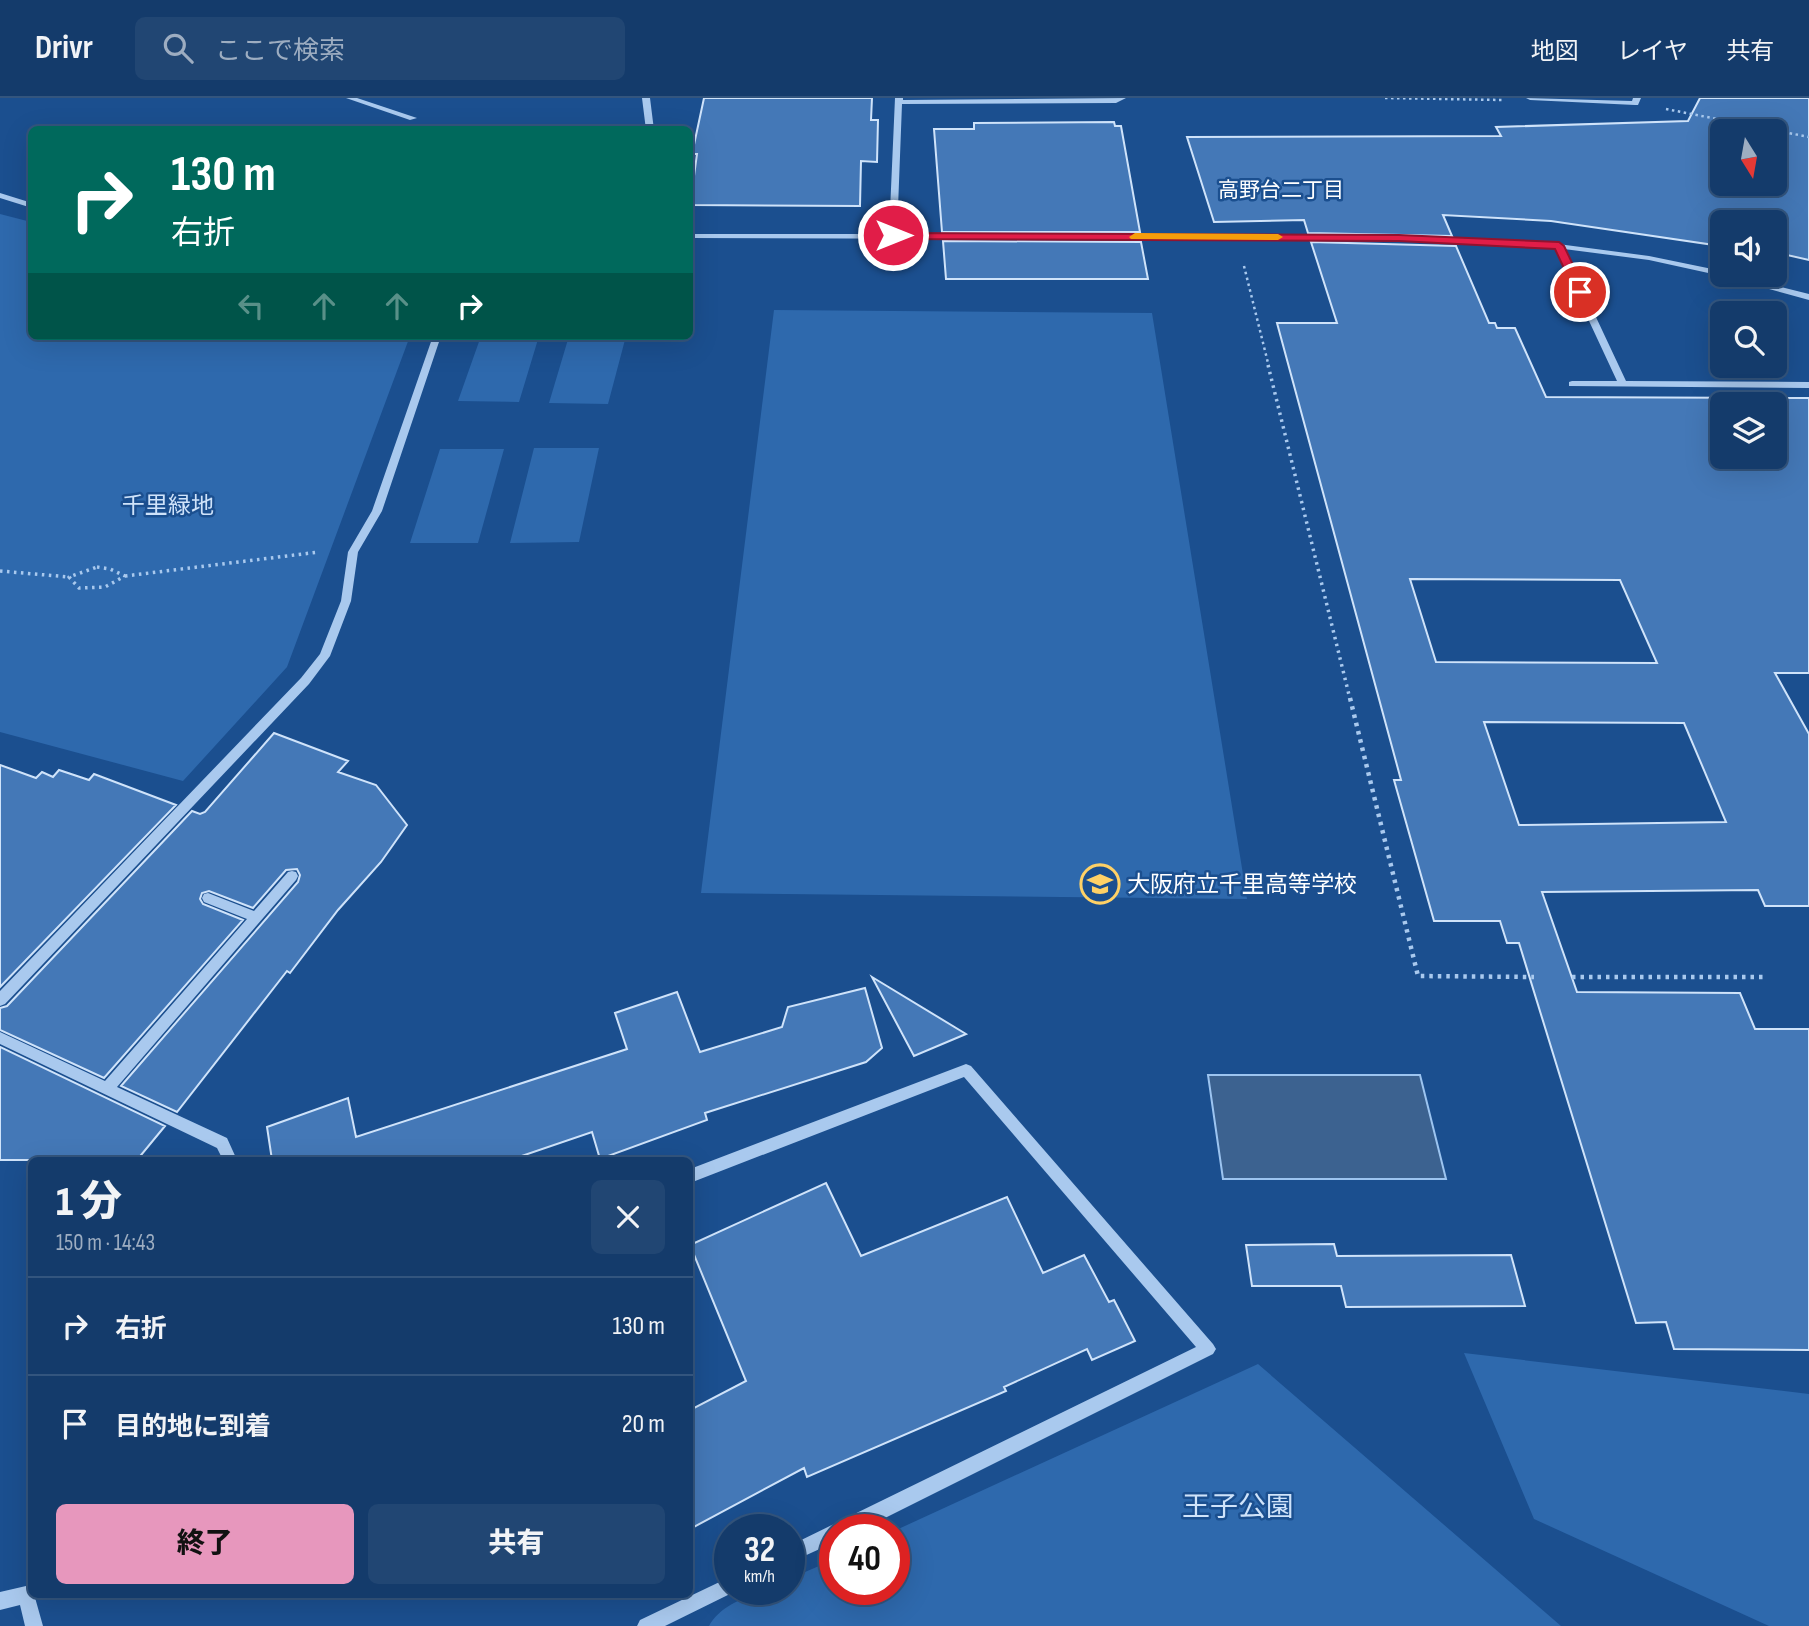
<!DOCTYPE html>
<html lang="ja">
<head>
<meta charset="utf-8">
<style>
  :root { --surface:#143b6b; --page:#214673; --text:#f1f3f6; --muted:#9dadc1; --line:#33557e; --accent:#e797bd }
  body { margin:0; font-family:"Sofia Sans Condensed","Noto Sans JP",sans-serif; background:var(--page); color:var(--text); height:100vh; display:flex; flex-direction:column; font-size:26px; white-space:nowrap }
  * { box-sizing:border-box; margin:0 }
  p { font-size:23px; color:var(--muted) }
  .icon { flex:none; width:38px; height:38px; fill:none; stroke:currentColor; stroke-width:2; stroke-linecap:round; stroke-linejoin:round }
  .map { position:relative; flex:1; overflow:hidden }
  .panel { position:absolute; left:28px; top:1059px; width:665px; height:441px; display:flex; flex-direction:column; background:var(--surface); border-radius:10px; box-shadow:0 7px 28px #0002,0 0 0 2px var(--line) }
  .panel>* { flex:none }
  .banner { position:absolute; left:28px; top:28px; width:665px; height:214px; border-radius:10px; box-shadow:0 7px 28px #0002,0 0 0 2px var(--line); background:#00695c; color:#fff; overflow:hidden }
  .needle { width:46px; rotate:169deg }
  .tools { position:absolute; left:1710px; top:21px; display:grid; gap:14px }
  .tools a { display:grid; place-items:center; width:77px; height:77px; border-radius:10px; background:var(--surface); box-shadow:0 7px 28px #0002,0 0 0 2px var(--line); font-size:35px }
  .speed { position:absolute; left:714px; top:1416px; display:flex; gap:14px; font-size:35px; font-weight:700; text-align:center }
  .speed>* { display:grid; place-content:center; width:91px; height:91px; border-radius:50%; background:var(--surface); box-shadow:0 7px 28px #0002,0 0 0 2px var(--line); line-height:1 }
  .speed small { font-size:18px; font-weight:400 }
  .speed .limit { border:10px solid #d22; background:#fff; color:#111 }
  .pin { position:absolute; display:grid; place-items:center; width:60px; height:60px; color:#fff; margin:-30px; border:4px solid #fff; border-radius:50%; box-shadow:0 2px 7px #0007 }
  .me { position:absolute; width:77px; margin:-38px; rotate:90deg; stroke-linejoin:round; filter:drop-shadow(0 0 5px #0008) }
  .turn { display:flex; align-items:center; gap:24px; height:147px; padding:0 28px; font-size:32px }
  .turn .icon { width:91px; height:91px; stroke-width:2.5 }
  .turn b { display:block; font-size:49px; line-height:60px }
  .lanes { display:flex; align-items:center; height:66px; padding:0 28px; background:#0003; justify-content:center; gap:35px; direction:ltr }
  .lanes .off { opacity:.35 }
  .round { display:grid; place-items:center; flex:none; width:74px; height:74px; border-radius:10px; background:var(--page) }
  .headline { display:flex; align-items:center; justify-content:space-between; height:119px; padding:0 28px }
  h1 { font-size:42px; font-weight:800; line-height:52px }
  .primary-button { display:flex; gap:14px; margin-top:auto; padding:14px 28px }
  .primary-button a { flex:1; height:80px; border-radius:10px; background:var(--accent); color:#111; font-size:28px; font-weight:800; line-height:80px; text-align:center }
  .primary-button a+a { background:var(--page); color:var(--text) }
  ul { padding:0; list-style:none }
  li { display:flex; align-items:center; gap:21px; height:98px; padding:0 28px; border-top:2px solid var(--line) }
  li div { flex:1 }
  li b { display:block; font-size:26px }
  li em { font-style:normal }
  header { display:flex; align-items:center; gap:42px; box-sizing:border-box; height:98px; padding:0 35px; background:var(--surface); border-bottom:2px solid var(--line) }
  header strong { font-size:33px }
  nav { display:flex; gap:38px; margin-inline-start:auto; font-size:24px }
  .search { width:490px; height:63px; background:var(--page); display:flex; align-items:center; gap:18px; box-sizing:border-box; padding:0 24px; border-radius:10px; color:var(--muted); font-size:26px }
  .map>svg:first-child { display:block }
  .green { fill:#2e69ad }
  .water { fill:#3c6290; stroke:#9cc4f0; stroke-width:2 }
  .building { fill:#4478b7; stroke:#cfe3fa; stroke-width:2; fill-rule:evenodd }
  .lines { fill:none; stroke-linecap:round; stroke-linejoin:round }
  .path-far2 { stroke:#a9c9ee; stroke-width:2.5; stroke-dasharray:2.5 3.5; stroke-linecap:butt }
  .path-far1 { stroke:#a9c9ee; stroke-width:3.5; stroke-dasharray:2.5 4.5; stroke-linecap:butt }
  .path { stroke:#a9c9ee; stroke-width:4.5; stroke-dasharray:3.5 5; stroke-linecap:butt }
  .minor { fill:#a9c9ee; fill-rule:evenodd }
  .route { fill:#e11d48; stroke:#92132f; stroke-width:2 }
  .slow { fill:#f59e0b }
  .labels { text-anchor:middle; stroke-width:5; stroke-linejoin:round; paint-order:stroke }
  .far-neighbourhood-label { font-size:21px; fill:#fff; stroke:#1b4f8f }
  .park-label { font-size:23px; fill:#cfe3fa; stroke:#1b4f8f }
  .poi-label { font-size:23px; fill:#fff; stroke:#1b4f8f; text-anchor:start }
  .near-park-label { font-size:28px; fill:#cfe3fa; stroke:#1b4f8f }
</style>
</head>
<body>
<header>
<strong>Drivr</strong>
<div class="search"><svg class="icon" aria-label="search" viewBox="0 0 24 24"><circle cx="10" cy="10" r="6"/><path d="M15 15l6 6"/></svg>ここで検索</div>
<nav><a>地図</a><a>レイヤ</a><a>共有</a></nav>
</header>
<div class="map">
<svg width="1809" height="1528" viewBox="0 0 1809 1528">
  <rect width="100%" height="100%" fill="#1b4f8f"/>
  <path class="green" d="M0,116L31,124L32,238H410L287,569L183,683L0,634Z
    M774,212L1152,215L1247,801L701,795Z
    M481,238H539L519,304L458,303Z
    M569,238H626L608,306L549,305Z
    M534,350H599L579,444L510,445Z
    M440,351H504L478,445H410Z
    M1464,1255L1809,1296V1528H1769L1534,1421Z
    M1258,1266L1561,1528H709C722,1503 763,1491 789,1491V1481L835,1461V1491H894V1433Z"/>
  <path class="water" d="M1208,977H1420L1446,1081H1223Z"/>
  <path class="building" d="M704,0H872L871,22H878L877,64L861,63L860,108L690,107L697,56H692Z
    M1700,0H1809V162L1774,154V124H1722L1721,148L1551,123L1443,117L1452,138L1308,135L1304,122L1214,124L1187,39L1501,38L1496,29L1688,23ZM1722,33H1774V86H1722Z
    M1114,24L1115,28H1121L1140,134H942L934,31H974V25Z
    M943,143L1141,144L1148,181H946Z
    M1311,144L1456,148L1489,225H1495L1497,230H1515L1546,299L1809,300V575H1775L1809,636V808H1765L1758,792L1542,794L1577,894L1740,895L1755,931H1809V1252L1674,1251L1666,1224L1636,1225L1519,845H1507L1500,823H1434L1394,682H1401L1277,225H1337ZM1722,306H1774V359H1722ZM1410,481L1620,482L1657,565L1436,564ZM1484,624L1684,625L1726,724L1519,727Z
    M274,635L348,663L338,674L376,687L407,727L381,764L338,812L290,875L287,873L177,1014L121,988L298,784L300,777L297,771L286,772L253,810L209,793L202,795L200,801L203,806L243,822L104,980L0,932V910L7,908L192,713L200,716L205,714Z
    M0,667L36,680L42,674L53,679L59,672L89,682L94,676L176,707L0,889Z
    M872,879L966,936L914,958Z
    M865,890L882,950L866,964L705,1015L707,1022L600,1061L592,1034L510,1062H272L267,1029L348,1000L356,1039L627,951L615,915L677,894L700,954L782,929L788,909Z
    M0,949L165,1028L137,1062H0Z
    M826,1085L861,1158L1007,1099L1043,1175L1084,1157L1109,1204L1114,1202L1135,1243L1092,1262L1087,1251L1004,1289L1006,1293L807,1379L804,1370L690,1431V1312L746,1283L690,1147Z
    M1334,1146L1337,1158L1511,1157L1525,1208L1346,1209L1341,1188H1252L1246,1147Z"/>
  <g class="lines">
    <path class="path-far2" d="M1385,0L1502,2
      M1666,11L1809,39
      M1244,168L1269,269"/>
    <path class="path-far1" d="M1268,267L1350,601
      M97,469L110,471L125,478L105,489L79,490L69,479Z
      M0,473L69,479
      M125,478L319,454"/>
    <path class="path" d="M1350,600L1418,878L1534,879
      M1572,879H1765"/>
    <path class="minor" d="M346,0H357L417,20L410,22Z
      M642,0H650L654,32H646Z
      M895,0H903V2L1126,0L1116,5L902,6L897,136L1399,138L1558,146L1649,158L1722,173V177H1734L1809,196V202L1722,178L1649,162L1564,151L1626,283L1809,284V290L1569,288V284L1572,283H1617L1555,150L1399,142L690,140V136H889Z
      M1526,0L1632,3L1633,0H1641L1638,7H1635L1530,2Z
      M0,95L32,105V110L0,100Z
      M433,238H441L382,413L358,454L351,503L330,558L309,586L5,906L0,908V893L301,580L320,556L341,503L348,454L372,413Z
      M292,773L296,774L298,778L296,782L117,989L227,1040L237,1062H223L217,1050L0,946V934L105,983L247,821L204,804L202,800L204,796L208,795L254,813L288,774Z
      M966,966L971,968L1213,1246L1216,1251L1213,1256L861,1432H835V1444L789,1465V1448L1196,1249L964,979L690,1085V1071Z
      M730,1479V1491H737L736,1493L665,1528H637L640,1522Z
      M26,1488L32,1491V1496H34L43,1528H25L20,1507L0,1512V1494Z"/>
  </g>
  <path class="route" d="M889,135L1399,137L1559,144L1564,148L1586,194L1576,196L1555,151L1399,143L893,141L889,140Z"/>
  <path class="slow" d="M1135,135L1278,136L1283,139L1278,142L1131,141L1129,139Z"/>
  <defs>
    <g id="school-ring" transform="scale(2.0125)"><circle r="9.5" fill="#1b4f8f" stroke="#ffd166" stroke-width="1.5"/><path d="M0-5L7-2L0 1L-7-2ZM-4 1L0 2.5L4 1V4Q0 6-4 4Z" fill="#ffd166"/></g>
  </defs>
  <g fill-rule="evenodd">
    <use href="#school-ring" x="1100" y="786"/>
  </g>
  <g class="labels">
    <g class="far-neighbourhood-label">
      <text x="1281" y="99">高野台二丁目</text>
    </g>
    <g class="park-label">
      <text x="168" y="415">千里緑地</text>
    </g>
    <g class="poi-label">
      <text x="1127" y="794">大阪府立千里高等学校</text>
    </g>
    <g class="near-park-label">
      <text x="1238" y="1418">王子公園</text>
    </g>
  </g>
</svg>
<div class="tools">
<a><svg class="needle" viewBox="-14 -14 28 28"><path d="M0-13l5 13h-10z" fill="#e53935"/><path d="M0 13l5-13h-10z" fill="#9dadc1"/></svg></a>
<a><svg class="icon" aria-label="sound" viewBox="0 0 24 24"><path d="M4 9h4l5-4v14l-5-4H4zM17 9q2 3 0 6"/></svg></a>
<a><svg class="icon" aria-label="search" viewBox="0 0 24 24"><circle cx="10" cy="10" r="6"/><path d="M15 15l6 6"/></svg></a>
<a><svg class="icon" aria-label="layers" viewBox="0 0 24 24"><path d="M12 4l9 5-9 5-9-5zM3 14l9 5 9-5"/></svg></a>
</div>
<div class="speed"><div>32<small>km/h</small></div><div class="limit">40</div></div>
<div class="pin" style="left:1580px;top:194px;background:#d93025"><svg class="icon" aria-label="arrive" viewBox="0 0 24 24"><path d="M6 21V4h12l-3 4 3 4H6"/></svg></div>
<svg class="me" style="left:893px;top:137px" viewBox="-20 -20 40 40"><circle r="17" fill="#e11d48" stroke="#fff" stroke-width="3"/><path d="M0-11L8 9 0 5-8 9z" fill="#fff"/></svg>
<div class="banner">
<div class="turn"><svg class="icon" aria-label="right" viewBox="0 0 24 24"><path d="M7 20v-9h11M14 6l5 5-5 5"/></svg><div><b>130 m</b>右折</div></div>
<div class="lanes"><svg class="icon off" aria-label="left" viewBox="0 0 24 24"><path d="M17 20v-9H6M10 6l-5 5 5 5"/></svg><svg class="icon off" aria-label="ahead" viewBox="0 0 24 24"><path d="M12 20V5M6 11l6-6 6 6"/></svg><svg class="icon off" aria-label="ahead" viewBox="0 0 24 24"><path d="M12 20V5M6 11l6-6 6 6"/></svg><svg class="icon" aria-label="right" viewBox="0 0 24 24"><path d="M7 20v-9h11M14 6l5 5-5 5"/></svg></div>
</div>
<section class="panel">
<div class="headline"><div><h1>1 分</h1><p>150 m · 14:43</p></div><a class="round"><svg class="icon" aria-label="close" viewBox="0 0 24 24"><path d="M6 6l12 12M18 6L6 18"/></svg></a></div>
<ul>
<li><svg class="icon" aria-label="right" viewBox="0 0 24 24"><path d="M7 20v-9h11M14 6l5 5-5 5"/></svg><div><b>右折</b></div><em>130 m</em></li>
<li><svg class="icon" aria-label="arrive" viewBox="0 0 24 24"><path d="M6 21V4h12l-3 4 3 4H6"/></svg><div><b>目的地に到着</b></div><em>20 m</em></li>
</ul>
<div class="primary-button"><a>終了</a><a>共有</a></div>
</section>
</div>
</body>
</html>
